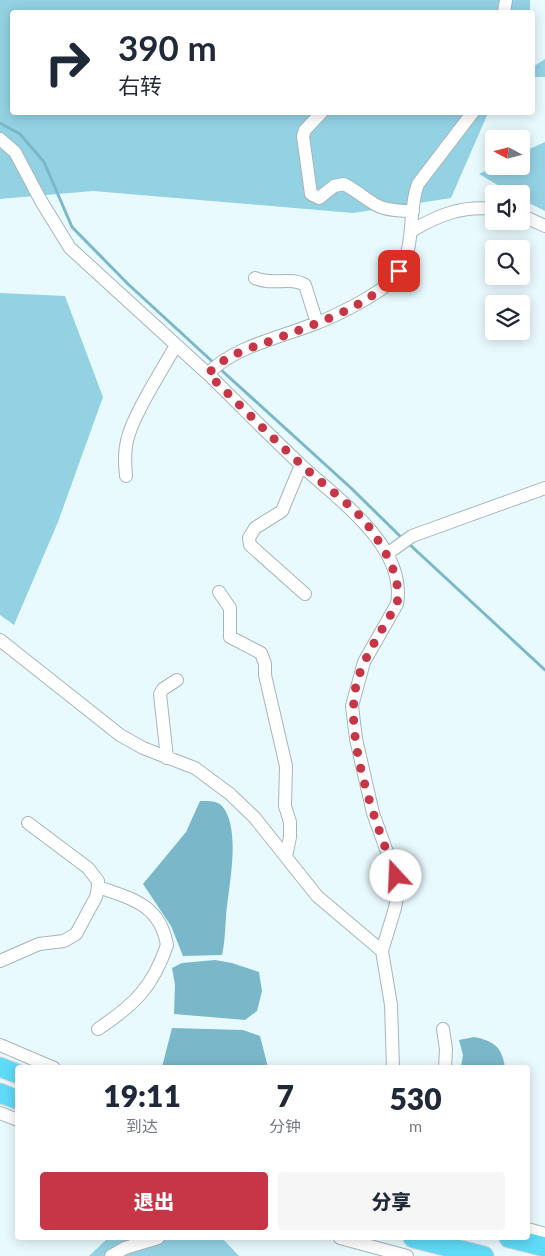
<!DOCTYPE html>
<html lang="zh">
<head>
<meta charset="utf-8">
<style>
  :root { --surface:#fff; --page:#f6f6f7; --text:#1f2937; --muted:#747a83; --accent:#c63647 }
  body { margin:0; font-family:Lato,"Noto Sans SC",sans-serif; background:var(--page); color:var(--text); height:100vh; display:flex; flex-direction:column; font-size:19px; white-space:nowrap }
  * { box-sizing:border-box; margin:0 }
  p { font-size:16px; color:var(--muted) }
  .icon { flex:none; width:28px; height:28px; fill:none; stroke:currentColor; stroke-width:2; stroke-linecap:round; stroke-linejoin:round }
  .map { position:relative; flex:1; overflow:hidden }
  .side { position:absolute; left:15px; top:1065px; width:515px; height:175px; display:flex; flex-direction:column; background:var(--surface); border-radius:5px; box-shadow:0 2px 12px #0003 }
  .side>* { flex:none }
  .hud { position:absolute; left:10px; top:10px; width:525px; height:105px; border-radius:5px; box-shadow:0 2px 12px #0003; background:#fff; color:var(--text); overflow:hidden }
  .needle { width:32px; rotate:277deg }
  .controls { position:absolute; left:485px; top:130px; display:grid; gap:10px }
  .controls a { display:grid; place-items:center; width:45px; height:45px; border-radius:5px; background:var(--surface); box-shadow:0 2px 12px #0003; font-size:25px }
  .pin { position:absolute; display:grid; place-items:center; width:42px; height:42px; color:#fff; margin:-21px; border-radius:10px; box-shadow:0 2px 8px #0006 }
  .me { position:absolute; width:55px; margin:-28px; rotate:340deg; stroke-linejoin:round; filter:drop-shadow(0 0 4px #0008) }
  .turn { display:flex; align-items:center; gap:18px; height:105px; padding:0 25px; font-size:22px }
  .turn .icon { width:65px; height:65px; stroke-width:2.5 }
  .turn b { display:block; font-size:35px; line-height:42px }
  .eta { display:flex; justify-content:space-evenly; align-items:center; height:85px; text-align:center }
  .eta b { font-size:30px; font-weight:800; line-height:35px }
  .primary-button { display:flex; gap:10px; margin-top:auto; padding:10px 25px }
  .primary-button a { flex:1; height:58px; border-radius:5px; background:var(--accent); color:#fff; font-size:20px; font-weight:800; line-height:58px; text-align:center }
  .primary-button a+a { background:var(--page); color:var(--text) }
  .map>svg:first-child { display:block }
  .forest { fill:#93d2e3 }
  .water { fill:#7ab8c9 }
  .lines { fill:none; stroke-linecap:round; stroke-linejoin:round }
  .stream { stroke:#7ab8c9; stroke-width:3 }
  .minor-casing { stroke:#a5b5ba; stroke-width:14 }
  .highway-casing { stroke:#d4d5d6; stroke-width:21 }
  .minor { stroke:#fff; stroke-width:12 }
  .highway { stroke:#5fdaf7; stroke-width:19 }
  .route { stroke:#c63647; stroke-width:9; stroke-dasharray:0 16.2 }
</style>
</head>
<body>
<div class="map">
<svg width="545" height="1256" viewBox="0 0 545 1256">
  <rect width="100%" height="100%" fill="#e9faff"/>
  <path class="forest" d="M0,0H530V12H12V112L488,113L451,198L353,213L93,191L0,199Z
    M545,59V77H533V67Z
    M545,142V211L521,199V194H513L479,174L494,166H521V153Z
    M0,293L65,296L103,397L58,522L14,625L0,615Z
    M108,1238H222L239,1256H89Z"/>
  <path class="water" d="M200,801C208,801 216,800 222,806C242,829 228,889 226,917C225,930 225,942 222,955L183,956L171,926L143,884L186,832Z
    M215,960L232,963L259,972L262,991L257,1011L245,1020L174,1014L175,985L172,968L182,963Z
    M172,1028L243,1030L260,1036L268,1067H162Z
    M474,1037C494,1041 502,1047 505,1067H461L463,1055L459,1040Z"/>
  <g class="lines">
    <path class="stream" d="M0,123L20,134L44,162L72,227L128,284L215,364
      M219,368L351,488L403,539
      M408,543L545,670"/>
    <g class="minor-casing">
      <path id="minor" d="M504,12L506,0
        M322,112L305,130L303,136L311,194L319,198L334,186L344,184C376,202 371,211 413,211
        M0,139L15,152L41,201L70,248L208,374
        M521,215L545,226
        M413,230C439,215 463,205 494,209
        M255,278C273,286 291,276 305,285L317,323
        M301,465L282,511L255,528L249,538L250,545L305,594
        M126,476C125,464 124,453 127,441C132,416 163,369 176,345
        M387,554L412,536L545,488
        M219,592L230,608V637L261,653L265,664V675L286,766L285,806L290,822V837L286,857
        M0,640L120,735L143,748L195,768L230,794L255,818L317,896L382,951
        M167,758L160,694L163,689L177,680
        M0,961L39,944L64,941L76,934L96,897L98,887V881L88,868L28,823
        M98,1029C134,1005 153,987 167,945C160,905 133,899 98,887
        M443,1029L446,1049L445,1068
        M0,1045L54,1068
        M393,1068L391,1005L382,951L395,908L398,892L396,877L373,813L356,739L352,706L364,662L397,604C407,546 338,500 301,465C269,435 239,404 208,374C232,347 282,337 314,324C332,318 350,308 366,299C379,291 389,285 398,273C417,244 407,212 418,184L473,112
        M0,1113L18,1120
        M528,1229L545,1234
        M340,1238L407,1256
        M111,1256L125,1248L158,1238"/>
    </g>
    <g class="highway-casing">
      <path id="highway" d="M0,1067L18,1074
        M0,1093L18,1100
        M413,1238L484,1256
        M509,1238L545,1247"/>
    </g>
    <use href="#minor" class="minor"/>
    <use href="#highway" class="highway"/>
  </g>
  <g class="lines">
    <path class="route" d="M396,876C376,823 341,734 358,678C367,652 383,628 397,604C402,575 383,547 367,524C354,507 321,483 304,467C271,437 240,405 208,374C223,357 244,350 265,343C308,326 371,308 399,271"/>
  </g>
</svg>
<div class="controls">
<a><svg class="needle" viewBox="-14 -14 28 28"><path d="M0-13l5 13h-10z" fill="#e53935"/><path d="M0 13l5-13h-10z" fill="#747a83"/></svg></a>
<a><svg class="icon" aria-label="sound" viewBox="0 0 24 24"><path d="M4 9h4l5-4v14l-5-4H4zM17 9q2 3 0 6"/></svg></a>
<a><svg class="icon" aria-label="search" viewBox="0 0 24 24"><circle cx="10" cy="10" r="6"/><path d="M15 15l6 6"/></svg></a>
<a><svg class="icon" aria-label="layers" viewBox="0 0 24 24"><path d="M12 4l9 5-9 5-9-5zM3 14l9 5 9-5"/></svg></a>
</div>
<div class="pin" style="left:399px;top:271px;background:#d93025"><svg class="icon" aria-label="arrive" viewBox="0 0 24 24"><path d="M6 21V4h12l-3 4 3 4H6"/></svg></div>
<svg class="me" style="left:396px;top:876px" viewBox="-20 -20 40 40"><circle r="19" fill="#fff"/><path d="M0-13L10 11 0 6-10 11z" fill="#c63647"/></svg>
<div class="hud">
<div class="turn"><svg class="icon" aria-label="right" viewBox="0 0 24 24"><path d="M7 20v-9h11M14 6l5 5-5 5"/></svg><div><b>390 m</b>右转</div></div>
</div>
<section class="side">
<div class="eta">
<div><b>19:11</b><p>到达</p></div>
<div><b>7</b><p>分钟</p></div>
<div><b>530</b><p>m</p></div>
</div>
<div class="primary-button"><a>退出</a><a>分享</a></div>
</section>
</div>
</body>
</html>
